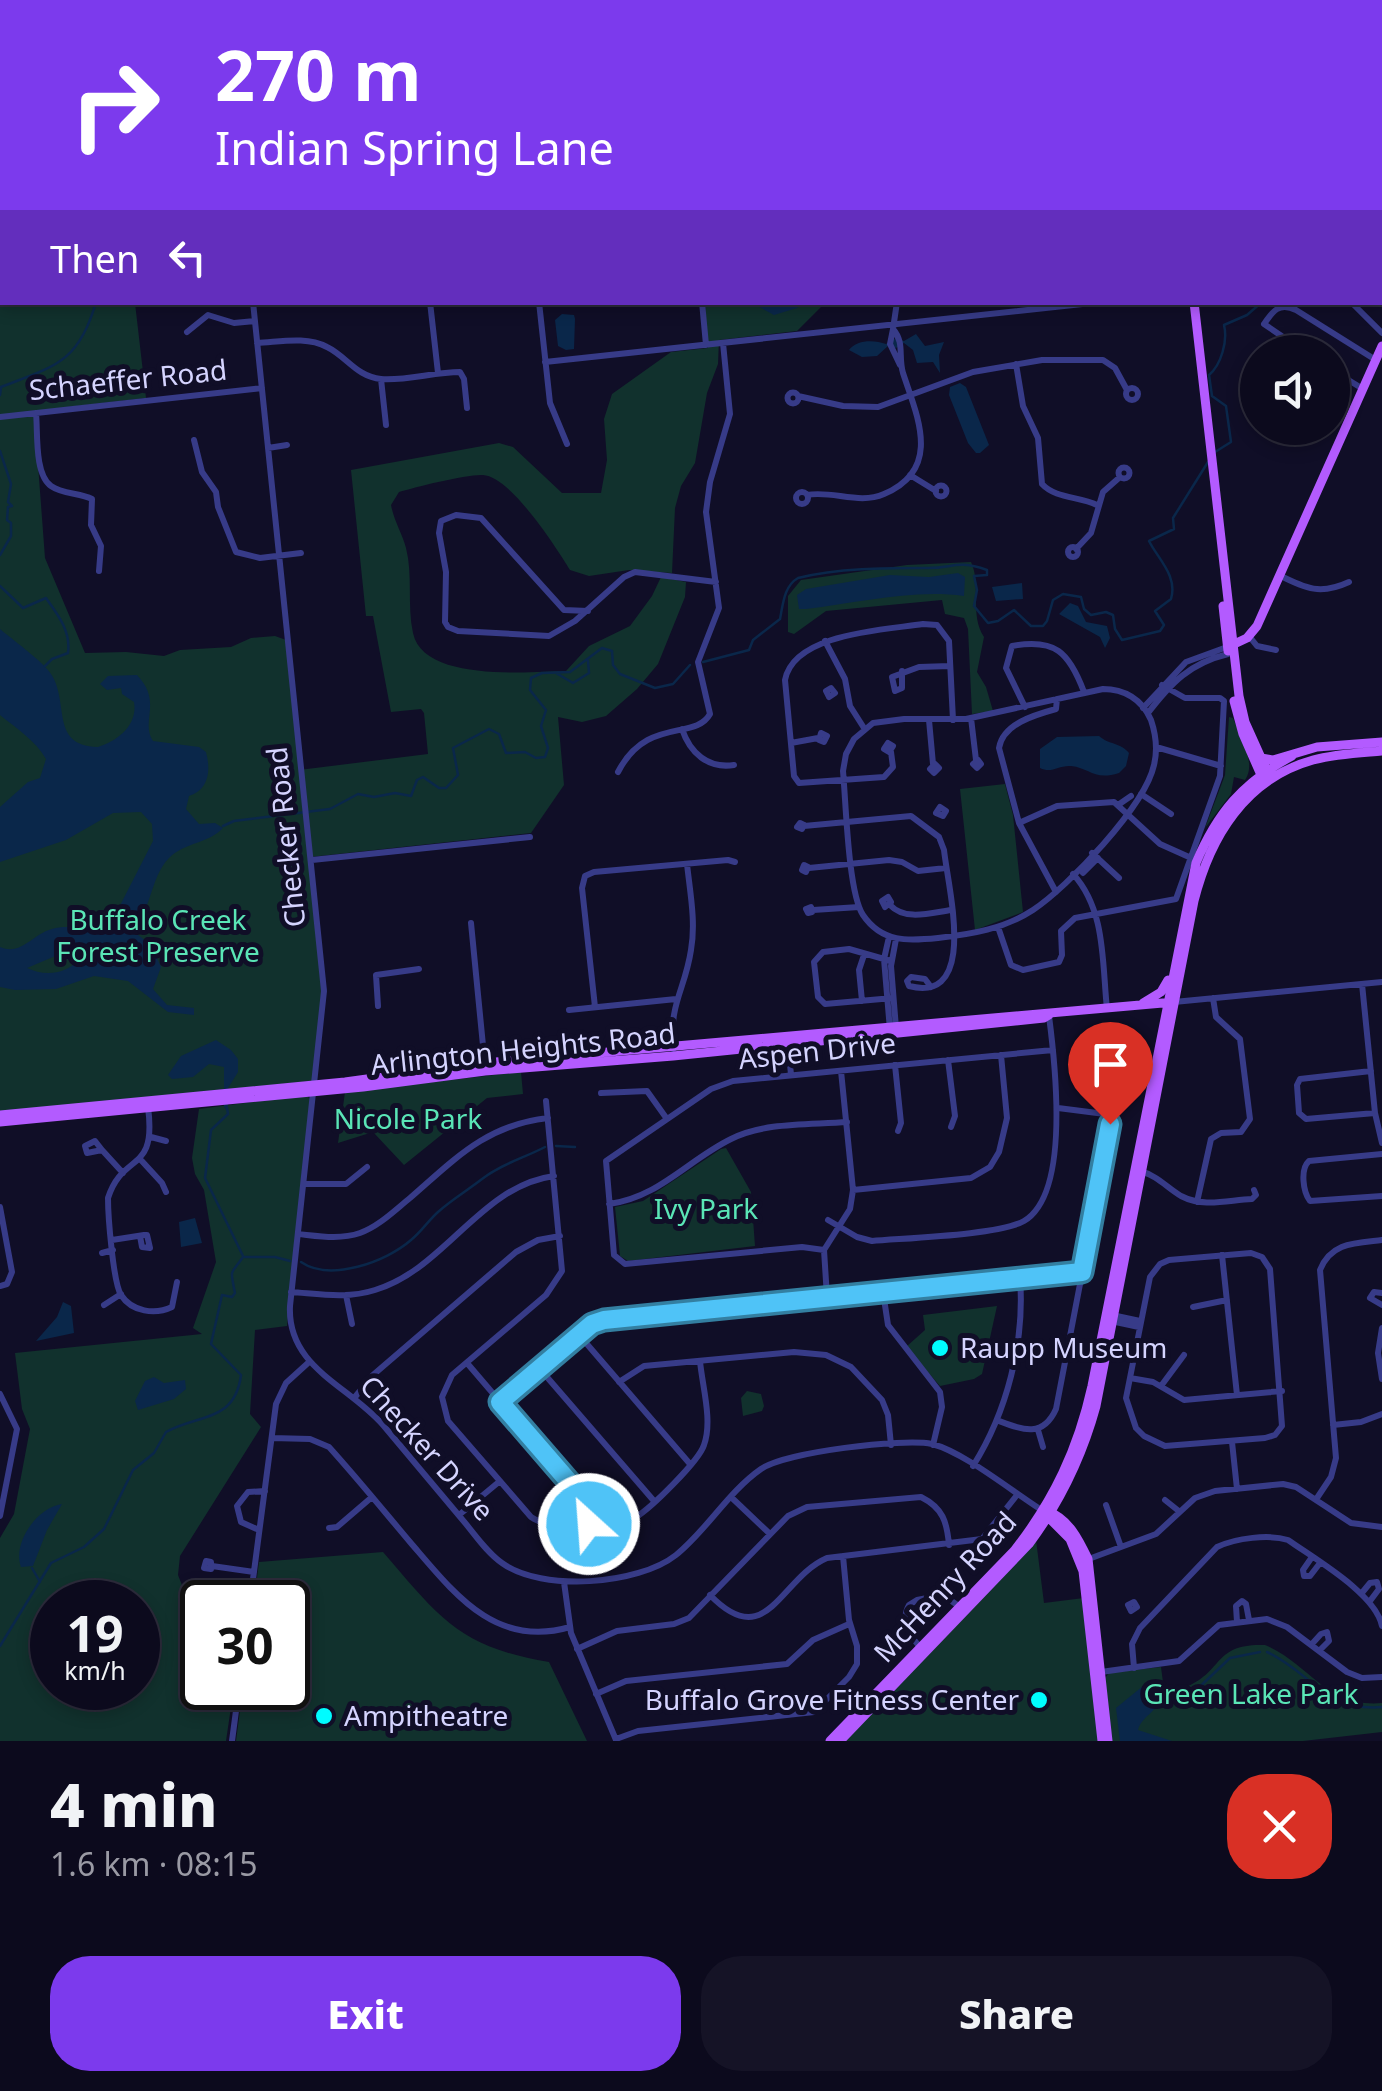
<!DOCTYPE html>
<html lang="en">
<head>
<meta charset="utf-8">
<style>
  :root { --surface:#0c0a1d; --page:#151326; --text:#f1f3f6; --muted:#9a9aa4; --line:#2c2b3b; --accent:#7c3aed }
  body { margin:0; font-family:"Noto Sans",sans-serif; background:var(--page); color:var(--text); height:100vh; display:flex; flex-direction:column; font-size:38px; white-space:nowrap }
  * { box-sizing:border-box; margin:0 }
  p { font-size:32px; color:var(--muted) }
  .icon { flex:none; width:55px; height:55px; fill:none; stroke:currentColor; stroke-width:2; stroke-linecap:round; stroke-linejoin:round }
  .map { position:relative; height:1741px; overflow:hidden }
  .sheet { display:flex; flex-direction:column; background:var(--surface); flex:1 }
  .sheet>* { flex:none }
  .hud { position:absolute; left:0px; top:0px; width:1382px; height:305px; box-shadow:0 5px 15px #0003,0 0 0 2px var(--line); background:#7c3aed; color:#fff; overflow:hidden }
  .controls { position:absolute; left:1240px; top:335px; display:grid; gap:20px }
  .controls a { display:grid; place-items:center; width:110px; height:110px; border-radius:50%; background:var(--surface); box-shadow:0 5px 15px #0003,0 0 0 2px var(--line); font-size:50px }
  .speed { position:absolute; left:30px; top:1580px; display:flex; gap:20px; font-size:50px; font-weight:700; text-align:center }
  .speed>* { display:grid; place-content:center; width:130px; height:130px; border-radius:50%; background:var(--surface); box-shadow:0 5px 15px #0003,0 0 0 2px var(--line); line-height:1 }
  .speed small { font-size:25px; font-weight:400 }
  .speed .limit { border:5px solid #111; border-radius:15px; background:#fff; color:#111 }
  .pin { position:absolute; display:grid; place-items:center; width:85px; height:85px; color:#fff; margin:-102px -42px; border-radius:50% 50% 50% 0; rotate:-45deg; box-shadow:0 0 10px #0007 }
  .pin .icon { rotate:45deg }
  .me { position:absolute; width:110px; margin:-55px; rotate:334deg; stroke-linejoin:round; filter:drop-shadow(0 0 8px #0008) }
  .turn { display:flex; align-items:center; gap:35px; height:210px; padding:0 50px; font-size:45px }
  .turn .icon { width:130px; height:130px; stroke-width:2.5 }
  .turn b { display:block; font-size:70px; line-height:85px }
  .then { display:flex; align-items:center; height:95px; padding:0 50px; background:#0003; gap:20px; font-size:38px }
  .round { display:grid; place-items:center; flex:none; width:105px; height:105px; border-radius:40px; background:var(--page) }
  .overview { display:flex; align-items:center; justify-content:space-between; height:170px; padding:0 50px }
  h1 { font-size:60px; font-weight:800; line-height:75px }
  .button { display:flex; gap:20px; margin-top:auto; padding:20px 50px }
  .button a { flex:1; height:115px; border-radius:40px; background:var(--accent); color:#fff; font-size:40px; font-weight:800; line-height:115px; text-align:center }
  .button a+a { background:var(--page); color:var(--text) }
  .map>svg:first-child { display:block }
  .green { fill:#11312d; fill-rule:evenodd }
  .water { fill:#0a274a; fill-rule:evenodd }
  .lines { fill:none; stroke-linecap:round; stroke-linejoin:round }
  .stream { stroke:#0a274a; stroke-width:2.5 }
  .minor { stroke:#373b88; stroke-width:6 }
  .major { stroke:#b35bff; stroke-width:9 }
  .route-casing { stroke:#337fa1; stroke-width:25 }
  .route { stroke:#4fc3f7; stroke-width:18 }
  .poi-dot { fill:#00fcff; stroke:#100e27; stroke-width:4 }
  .labels { text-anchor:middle; stroke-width:10; stroke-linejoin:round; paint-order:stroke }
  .street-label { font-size:28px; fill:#d5d4ff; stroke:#100e27 }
  .park-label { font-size:28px; fill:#5ae5b6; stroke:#100e27 }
  .poi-label { font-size:28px; fill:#d5d4ff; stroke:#100e27; text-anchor:start }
</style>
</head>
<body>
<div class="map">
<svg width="1382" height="1741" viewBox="0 0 1382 1741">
  <rect width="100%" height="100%" fill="#100e27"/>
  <path class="green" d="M0,0H191V2H2V302L135,303L146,398L34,411L45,558L85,653L126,652L164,656L180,650L231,647L251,638L275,636L286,640L299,770L428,754L424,713L421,709L391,712L373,616H366L351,470L499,443L513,447L562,493H601L607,460L604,419L612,394L671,352L708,348L705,303H825L797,331L719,340L718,364L707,393L695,463L681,486L675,508L672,573L629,570L589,576L570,570C556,547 510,476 483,475C467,474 416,487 399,492L391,505C394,521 402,533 406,548C413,575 407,605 413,633C423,682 528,672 566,671L589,646L630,626L652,596L661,577L686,582L685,597L658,664L637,689L606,716L582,722L558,717L564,785L531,833L310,857L322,997L312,1081L0,1112Z
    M719,0H1003L724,2Z
    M971,562C982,586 969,614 984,637L977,672L986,687L993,711L972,714L968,629L964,618L945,614L942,600L826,611L794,634L788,632V596L801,580L907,565Z
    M1229,717L1233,718C1240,737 1257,763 1245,780L1234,777L1231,794L1205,828L1225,775Z
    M1005,784L1013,815L1023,912L975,930L960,789Z
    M521,1072L523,1094L487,1098L404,1165L373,1132L338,1143L345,1092Z
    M306,1095L310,1099L287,1326L255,1330L250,1414L261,1427L180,1556L178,1575L202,1636V1688H223L231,1707L226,1741H0V1538L14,1514L30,1429L22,1409L15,1353L202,1334L193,1328L216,1262L204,1190L195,1174L192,1158L199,1109ZM52,1602H138V1688H52Z
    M726,1148L751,1192L755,1246L628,1261L620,1256L615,1207L643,1201L721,1149Z
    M997,1306L982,1374L974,1379L940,1386L906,1347L925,1330L923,1315Z
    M747,1391L761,1394L764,1406L762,1411L743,1416L741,1398Z
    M1036,1540L1044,1603L1084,1598L1100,1741H844Z
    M383,1552C440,1618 459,1647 549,1662L587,1741H236L243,1688H288V1602H254L259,1562Z
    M1265,1645C1310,1664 1326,1708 1382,1703V1732L1303,1741H1112L1105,1678L1109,1673L1161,1667L1164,1690C1172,1689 1181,1689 1188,1686C1224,1670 1214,1643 1265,1645Z"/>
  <path class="water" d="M737,303H802L797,308L774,315L754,304Z
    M562,314L574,315L575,319L574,349L566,350L558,346L555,320Z
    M916,334L925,346L944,342L939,355L940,373L933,362L917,363L913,350L904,343L896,348L888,346L877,356L862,357L849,350C857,339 875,340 886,344L894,339L904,341Z
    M960,383L966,387L989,445L980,453H976L968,443L949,395L950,387Z
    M958,573L965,577L964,596C912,589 858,603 806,609H799L797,595L806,589L890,575L929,577Z
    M1022,583L1023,599L996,601L992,587Z
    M1070,603L1078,606L1086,622L1107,626L1110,638L1105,648L1100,637L1059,614Z
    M0,629C13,640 38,658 48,670C72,698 47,746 98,747C118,741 138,725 134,702L122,694L121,688L107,690L100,684L108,676L137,675C163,702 140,721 153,741L199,747L206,752C211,770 209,790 189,796L186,809L199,824L215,823L223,828C208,844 185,842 169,858C150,877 150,917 134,924L133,931L151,945L161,967L153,989L167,1005L194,1008V1015L168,1012L128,981L94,976L56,989L15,990L0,987V947C22,956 32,934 52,929C71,923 90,933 109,927L153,841L152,824L141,812L113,813L66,840L0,862V807L28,782L40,778L46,759C35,740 17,729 0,715ZM60,954L78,960C66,975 43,976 27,968Z
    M1099,736C1109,745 1120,742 1129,753L1126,766L1119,773C1094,781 1090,768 1071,766C1058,765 1052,774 1040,768V749L1057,737Z
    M216,1040L231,1050L238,1059V1072L228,1088V1111L224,1107V1067L209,1064L193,1077L172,1079L168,1075L181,1056Z
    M195,1218L202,1243L181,1247L179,1222Z
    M63,1302L71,1306L74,1333L36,1341L57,1317Z
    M154,1377L164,1383L185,1380L186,1389L174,1399L138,1410L135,1401L145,1381Z
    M62,1504L47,1530L33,1566L21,1567C12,1542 38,1507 62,1504Z
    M1143,1686L1154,1689L1161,1698C1157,1712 1141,1717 1138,1730L1172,1741H1120L1116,1708Z"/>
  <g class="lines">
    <path class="stream" d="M1306,0V2
      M0,395L1,387C56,366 79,362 96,302
      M0,451L11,484L8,502L12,506L8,507L7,520L11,523V536L0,555
      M1215,452L1231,442L1226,406L1212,396L1209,375C1221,365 1228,341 1224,325L1247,315L1262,302
      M0,586L23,608L46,598C58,615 71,631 68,653L52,659L45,666
      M703,662L749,650L753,640L780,619C783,604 784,586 798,578C838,568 885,568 925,568C953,569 955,559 987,570V575L974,576L977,590L974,606L988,623L998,621L1014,610L1031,626H1043L1047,621L1053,600L1063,594L1081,597L1084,609L1091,615L1106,612L1113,615L1115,629L1122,640L1160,631L1164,625L1155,611L1171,599C1178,576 1158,559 1149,541L1174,529L1173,518L1208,462
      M556,673L573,683L589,673L588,661
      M223,826L234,821L330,809L358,794L374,797L395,793L411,796L417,780L423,777L439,788H446L458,775L453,748L489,729L499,734L506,753L525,752L536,758L545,757L548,748L541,726L546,710L530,690L531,678L542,673L570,672L602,648L612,651L613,665L620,674L655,688L673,684L690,665
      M227,1108L228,1114L211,1130L205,1178L243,1256
      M556,1146L575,1147
      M245,1257H275L290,1261
      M301,1262C330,1282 386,1262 411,1240C421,1232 428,1221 438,1212C451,1200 468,1190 482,1179C501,1164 524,1158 545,1147
      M32,1568L40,1582
      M0,1646L51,1563L84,1547L104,1529L133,1470L154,1453L166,1432C197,1414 235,1423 241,1375L211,1344L222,1295L232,1297L235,1293C230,1267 230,1276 243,1257
      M1267,1652C1310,1672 1327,1712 1382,1707
      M1162,1698L1191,1695L1230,1658L1260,1652"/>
    <path class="minor" d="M191,0V2
      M1160,0L1161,2
      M330,2L331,0
      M462,2L463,0
      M253,302L324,991L290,1306C287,1367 348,1385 383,1425C409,1456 435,1487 461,1518C474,1533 486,1552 502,1563C542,1592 638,1585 676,1555C707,1530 728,1492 761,1469C785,1452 903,1438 932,1444C964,1452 1014,1493 1043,1511
      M430,302L438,373
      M539,302L550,403L567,444
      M702,302L706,345
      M1351,302L1382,333
      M893,329L890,344L900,365
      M187,332L208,315L234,323L255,321
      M257,343C280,342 306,336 327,347C346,356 357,377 381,379C406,381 434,372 460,372L464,379L467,408
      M1305,352L1264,324C1273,311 1279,302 1296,310L1371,357
      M545,362L1101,302
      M1016,364L1023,406L1038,438L1042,484C1056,499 1079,496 1097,505
      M1332,370L1363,389
      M381,379L386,425
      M1126 394a6 6 0 1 1 12 0a6 6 0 1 1-12 0Z
      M787.5 398a5.5 5.5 0 1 1 11 0a5.5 5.5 0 1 1-11 0Z
      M798,396L843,406L878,407L973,372L1042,360H1103L1115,368L1127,390
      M36,413C38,431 34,474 51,486C62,494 80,493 92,499L91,525L101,546L99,571
      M0,417L262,388
      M194,440L202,472L216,492L218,507L236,552L260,558L301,553
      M268,448L287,445
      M1118.5 473a5.5 5.5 0 1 1 11 0a5.5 5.5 0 1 1-11 0Z
      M910,475L936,491
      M935.5 491a5.5 5.5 0 1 1 11 0a5.5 5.5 0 1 1-11 0Z
      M796 498a6 6 0 1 1 12 0a6 6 0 1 1-12 0Z
      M807,495C832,490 859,505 884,494C943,469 917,416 903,373C898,356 905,343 893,329L897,302
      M1068 552a5 5 0 1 1 10 0a5 5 0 1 1-10 0Z
      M1076,549L1091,533L1103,492L1120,477
      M1279,575C1306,589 1321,595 1349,582
      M588,611L564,610L481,518L456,515L441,521L439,533L446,572L445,622L448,627L458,631L549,636L575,621L624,577L635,572L716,582
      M1249,636L1257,646L1276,650
      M825,641L845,679L850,706L864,728
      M902,671V688L895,691L892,677L919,667L950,666
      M831,688L835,693L829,697L826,691Z
      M1103,689C1124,689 1142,699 1151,720C1156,735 1158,749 1154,765C1145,806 1068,887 1033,910C1004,929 972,934 938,938C908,941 882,943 863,915C848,892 846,803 843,771L846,754L854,739L873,723L904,719H966Z
      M1025,707L1006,668L1012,646C1055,638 1069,652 1084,692
      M1143,708L1186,662L1227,647
      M1148,713C1171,683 1190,663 1228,654
      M971,718L976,760
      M929,720L933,764
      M682,729C690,753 708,769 734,765
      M821,733L827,736L824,742L819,740Z
      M791,743L818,738
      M888,743L893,746L889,752L884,749Z
      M1156,747L1221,766
      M891,752L893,767L884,777L799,783L794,776L785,680C794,633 885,630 923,624L937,625L949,641L953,720
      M978,760L981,764L977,768L973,764Z
      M935,764L939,768L934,773L930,769Z
      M618,772C647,716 695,741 710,714L698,662L719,608L706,512L710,482L730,414L723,343
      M1141,794L1171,814
      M1118,805L1131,796
      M940,807L946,811L943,816L936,813Z
      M800,823L804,825L802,829L797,827Z
      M1019,823L1057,806L1114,802L1160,844L1189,857
      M804,826L911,816L939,837L944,850C948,888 979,1004 909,986L907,981L911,977L925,979L931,987
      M1092,853L1119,878
      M312,860L530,837
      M804,865L808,867L806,872L802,870Z
      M809,868L889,860L902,862L918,871L946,868
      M1083,873L1098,858
      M1073,874C1106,910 1102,963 1107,1009
      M1056,892L1019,823L999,748C1003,724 1034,715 1056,709L1057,699
      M888,897L891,902L885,907L882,901Z
      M890,905C905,921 930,913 951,910
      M811,907L812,912L808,913L806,909Z
      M813,910L859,907
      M471,923L485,1066
      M998,927L1011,965L1023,970L1059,962L1062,955L1061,931L1075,918L1176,899L1220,776L1224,701L1220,698H1185L1162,685
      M889,937L884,959L890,1030
      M896,939L891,966L896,1028
      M891,961L849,949L823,952L814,962L818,997L825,1004L893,998
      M1362,984L1375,1113L1382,1143
      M862,1001L859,970L864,955
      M1174,1002L1382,982
      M378,1006L376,975L419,969
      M595,1007L582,888L585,876L594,872L728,860L735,862
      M569,1010L676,999
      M788,1041L791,1075
      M673,1049C669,1003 685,990 691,950C696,922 690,892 687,864
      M948,1060L955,1116L951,1127
      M895,1065L901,1123L898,1131
      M1371,1071L1300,1079L1297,1085L1299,1113L1306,1119L1375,1113
      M601,1093L647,1091L667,1119
      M546,1101L562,1271L546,1295L452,1375L442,1397L448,1421L531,1517C552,1531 613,1529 636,1517C651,1508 699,1461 704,1445C713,1421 702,1385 700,1361
      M148,1107C157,1175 123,1151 108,1198C108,1215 113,1282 121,1295C132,1312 155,1315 172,1307L177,1282
      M151,1137L166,1141
      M102,1150L95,1141L85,1146L87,1153L102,1150L123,1173
      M1382,1154L1309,1161C1300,1169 1303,1192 1310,1201L1382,1196
      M140,1159L162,1183L166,1192
      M1140,1171C1158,1176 1166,1187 1181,1196C1204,1208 1228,1200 1252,1199L1256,1195L1254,1190
      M304,1184H346L367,1167
      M853,1190L971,1178L990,1167L999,1152L1007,1118L1001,1055
      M1197,1202L1211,1139L1221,1133L1241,1132L1250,1119L1240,1039L1216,1017L1213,998
      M609,1204C658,1198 688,1160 731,1139C764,1122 810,1125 847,1122
      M0,1207L12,1272L7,1284L0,1286
      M828,1220L857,1237L872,1241C905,1238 1000,1235 1024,1221C1071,1193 1055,1062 1049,1016
      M298,1234C318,1236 340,1240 360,1233C379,1226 394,1211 410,1198C455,1159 486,1125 548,1118
      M112,1240L144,1235H147L150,1248L142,1247L140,1236
      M824,1250L802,1247L625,1264L614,1255L606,1161L711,1089L733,1081L1053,1050
      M102,1253L113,1250
      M1251,1253L1262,1257L1270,1269L1282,1426L1275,1435L1265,1438L1165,1446L1144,1436L1136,1428L1126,1398L1150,1277L1160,1264L1169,1260Z
      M1222,1255L1237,1395
      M291,1292C320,1294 347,1299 375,1290C445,1269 480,1186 554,1176
      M883,1292L888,1325L940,1392L942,1407L933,1445
      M1382,1293L1374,1292L1370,1298L1382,1305
      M346,1295L352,1324
      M827,1297L824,1250L850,1209L853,1190L841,1071
      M104,1305L121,1294
      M1193,1307L1227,1300
      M1112,1315L1140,1321
      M1111,1321L1139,1327
      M1382,1328L1378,1353L1382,1379
      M580,1336L690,1464
      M467,1363L583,1499L589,1525
      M540,1369L654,1501
      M1130,1378L1153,1382L1184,1400L1282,1391
      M619,1382L644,1366L794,1352L826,1355L851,1367L882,1400L888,1415L891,1445
      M1161,1386L1184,1355
      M0,1394L17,1429L0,1516
      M355,1397L373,1375L516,1252L538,1240L560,1236
      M500,1402L592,1325L605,1320L1083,1272
      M999,1421C1023,1430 1043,1438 1056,1409L1110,1128L1105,1114L1058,1108
      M1333,1425L1361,1422L1382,1414
      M1038,1430L1043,1447
      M272,1438L310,1439L329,1447C357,1478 383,1510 410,1542C454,1593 495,1649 570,1627
      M1232,1442L1237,1489
      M973,1466C1007,1412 1025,1342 1020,1278
      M731,1497L770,1534
      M1317,1498L1331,1477L1336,1458L1320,1270C1331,1242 1356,1243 1382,1240
      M1165,1500L1180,1512
      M1106,1505L1121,1547
      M459,1515L500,1481
      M329,1528L337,1527L372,1497
      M259,1530L241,1522L237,1506L248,1492L265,1491
      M1312,1557L1303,1570L1304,1576H1310L1320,1563
      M1086,1560L1156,1534L1195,1498L1215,1491L1283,1484L1296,1487L1351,1523L1382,1527
      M206,1561L211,1562V1569L204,1568Z
      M212,1566L254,1572
      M564,1582L571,1633L616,1740
      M1361,1594L1370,1583L1377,1582L1379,1589L1370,1601
      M710,1595C767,1654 780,1578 827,1558L982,1539L1017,1495
      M250,1602L276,1404L286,1383L308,1363
      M1134,1602L1137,1607L1131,1611L1128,1605Z
      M1237,1622L1236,1606L1242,1601L1246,1604L1249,1620
      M1311,1645L1321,1634L1327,1632L1329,1641L1319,1651
      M577,1649L617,1631L674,1624L689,1618L788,1516L807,1507L921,1497C943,1508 947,1522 949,1545
      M923,1650C911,1638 900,1621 909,1605L917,1600L943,1595L960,1607
      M1134,1668L1132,1644L1140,1628L1217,1547C1236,1538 1269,1534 1288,1540C1315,1559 1376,1594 1382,1626
      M1101,1672L1179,1661L1219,1625L1267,1619L1287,1627L1347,1672L1362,1678L1382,1677
      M596,1694L626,1681L787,1664L813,1640L849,1624
      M616,1739L638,1731L814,1712L849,1677L857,1664V1646L849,1620L843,1556
      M232,1741L239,1688"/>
    <path class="major" d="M1131,0L1133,2
      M1194,302L1239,696L1245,722L1267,771
      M1223,606L1228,651
      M1230,646L1247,638L1257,626L1382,346
      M1234,701L1243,734L1261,775
      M1261,758L1273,760L1317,747L1382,742
      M1143,1003L1161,992L1168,980
      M0,1115L345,1082L484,1063L1174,1002
      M0,1122L363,1087L485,1071L673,1056L1044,1018L1049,1015
      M1046,1511C1068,1517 1079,1540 1088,1559L1108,1741
      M1045,1514L1070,1539L1083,1571L1102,1741
      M830,1741L1014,1551C1054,1500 1078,1449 1092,1386L1196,863C1217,813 1243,782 1292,756
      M840,1741L1029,1544C1061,1501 1082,1457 1096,1406L1194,901C1210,837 1245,779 1313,760C1335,754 1359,753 1382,751"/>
  </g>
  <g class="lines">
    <g class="route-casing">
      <path id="route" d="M589,1524L583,1498L500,1402L592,1324L604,1320L1082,1272L1110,1124"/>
    </g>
    <use href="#route" class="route"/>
  </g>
  <g class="poi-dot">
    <circle cx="940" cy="1348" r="10"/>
    <circle cx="1039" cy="1700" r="10"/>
    <circle cx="324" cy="1716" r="10"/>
  </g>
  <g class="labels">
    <g class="street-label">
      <text transform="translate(128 380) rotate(-6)" y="10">Schaeffer Road</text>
      <text transform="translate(286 837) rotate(-96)" y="10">Checker Road</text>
      <text transform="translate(523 1049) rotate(-6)" y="10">Arlington Heights Road</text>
      <text transform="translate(817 1051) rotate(-6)" y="10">Aspen Drive</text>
      <text transform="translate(427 1448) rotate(48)" y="10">Checker Drive</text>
      <text transform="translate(945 1587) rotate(-47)" y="10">McHenry Road</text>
    </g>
    <g class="park-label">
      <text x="158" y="930">Buffalo Creek<tspan x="158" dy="32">Forest Preserve</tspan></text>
      <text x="408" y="1129">Nicole Park</text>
      <text x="706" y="1219">Ivy Park</text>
      <text x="1251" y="1704">Green Lake Park</text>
    </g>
    <g class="poi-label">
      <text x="960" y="1358">Raupp Museum</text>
      <text x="1019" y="1710" text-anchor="end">Buffalo Grove Fitness Center</text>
      <text x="344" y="1726">Ampitheatre</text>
    </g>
  </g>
</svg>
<div class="controls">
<a><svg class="icon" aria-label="sound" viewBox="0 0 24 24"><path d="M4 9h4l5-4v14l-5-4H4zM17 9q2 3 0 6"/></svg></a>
</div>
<div class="speed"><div>19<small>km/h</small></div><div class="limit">30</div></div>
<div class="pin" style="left:1110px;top:1124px;background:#d93025"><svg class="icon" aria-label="arrive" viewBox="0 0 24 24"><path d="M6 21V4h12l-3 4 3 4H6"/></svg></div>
<svg class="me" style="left:589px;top:1524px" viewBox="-20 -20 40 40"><circle r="17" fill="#4fc3f7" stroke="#fff" stroke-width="3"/><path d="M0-11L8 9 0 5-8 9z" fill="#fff"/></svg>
<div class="hud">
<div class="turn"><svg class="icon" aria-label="right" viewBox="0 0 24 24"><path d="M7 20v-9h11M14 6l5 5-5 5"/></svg><div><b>270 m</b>Indian Spring Lane</div></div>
<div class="then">Then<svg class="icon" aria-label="left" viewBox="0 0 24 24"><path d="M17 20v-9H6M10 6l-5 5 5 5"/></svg></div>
</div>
</div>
<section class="sheet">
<div class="overview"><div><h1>4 min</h1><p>1.6 km · 08:15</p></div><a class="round" style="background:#d93025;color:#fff"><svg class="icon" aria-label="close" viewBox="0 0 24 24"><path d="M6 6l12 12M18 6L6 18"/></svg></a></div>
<div class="button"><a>Exit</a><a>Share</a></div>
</section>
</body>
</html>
